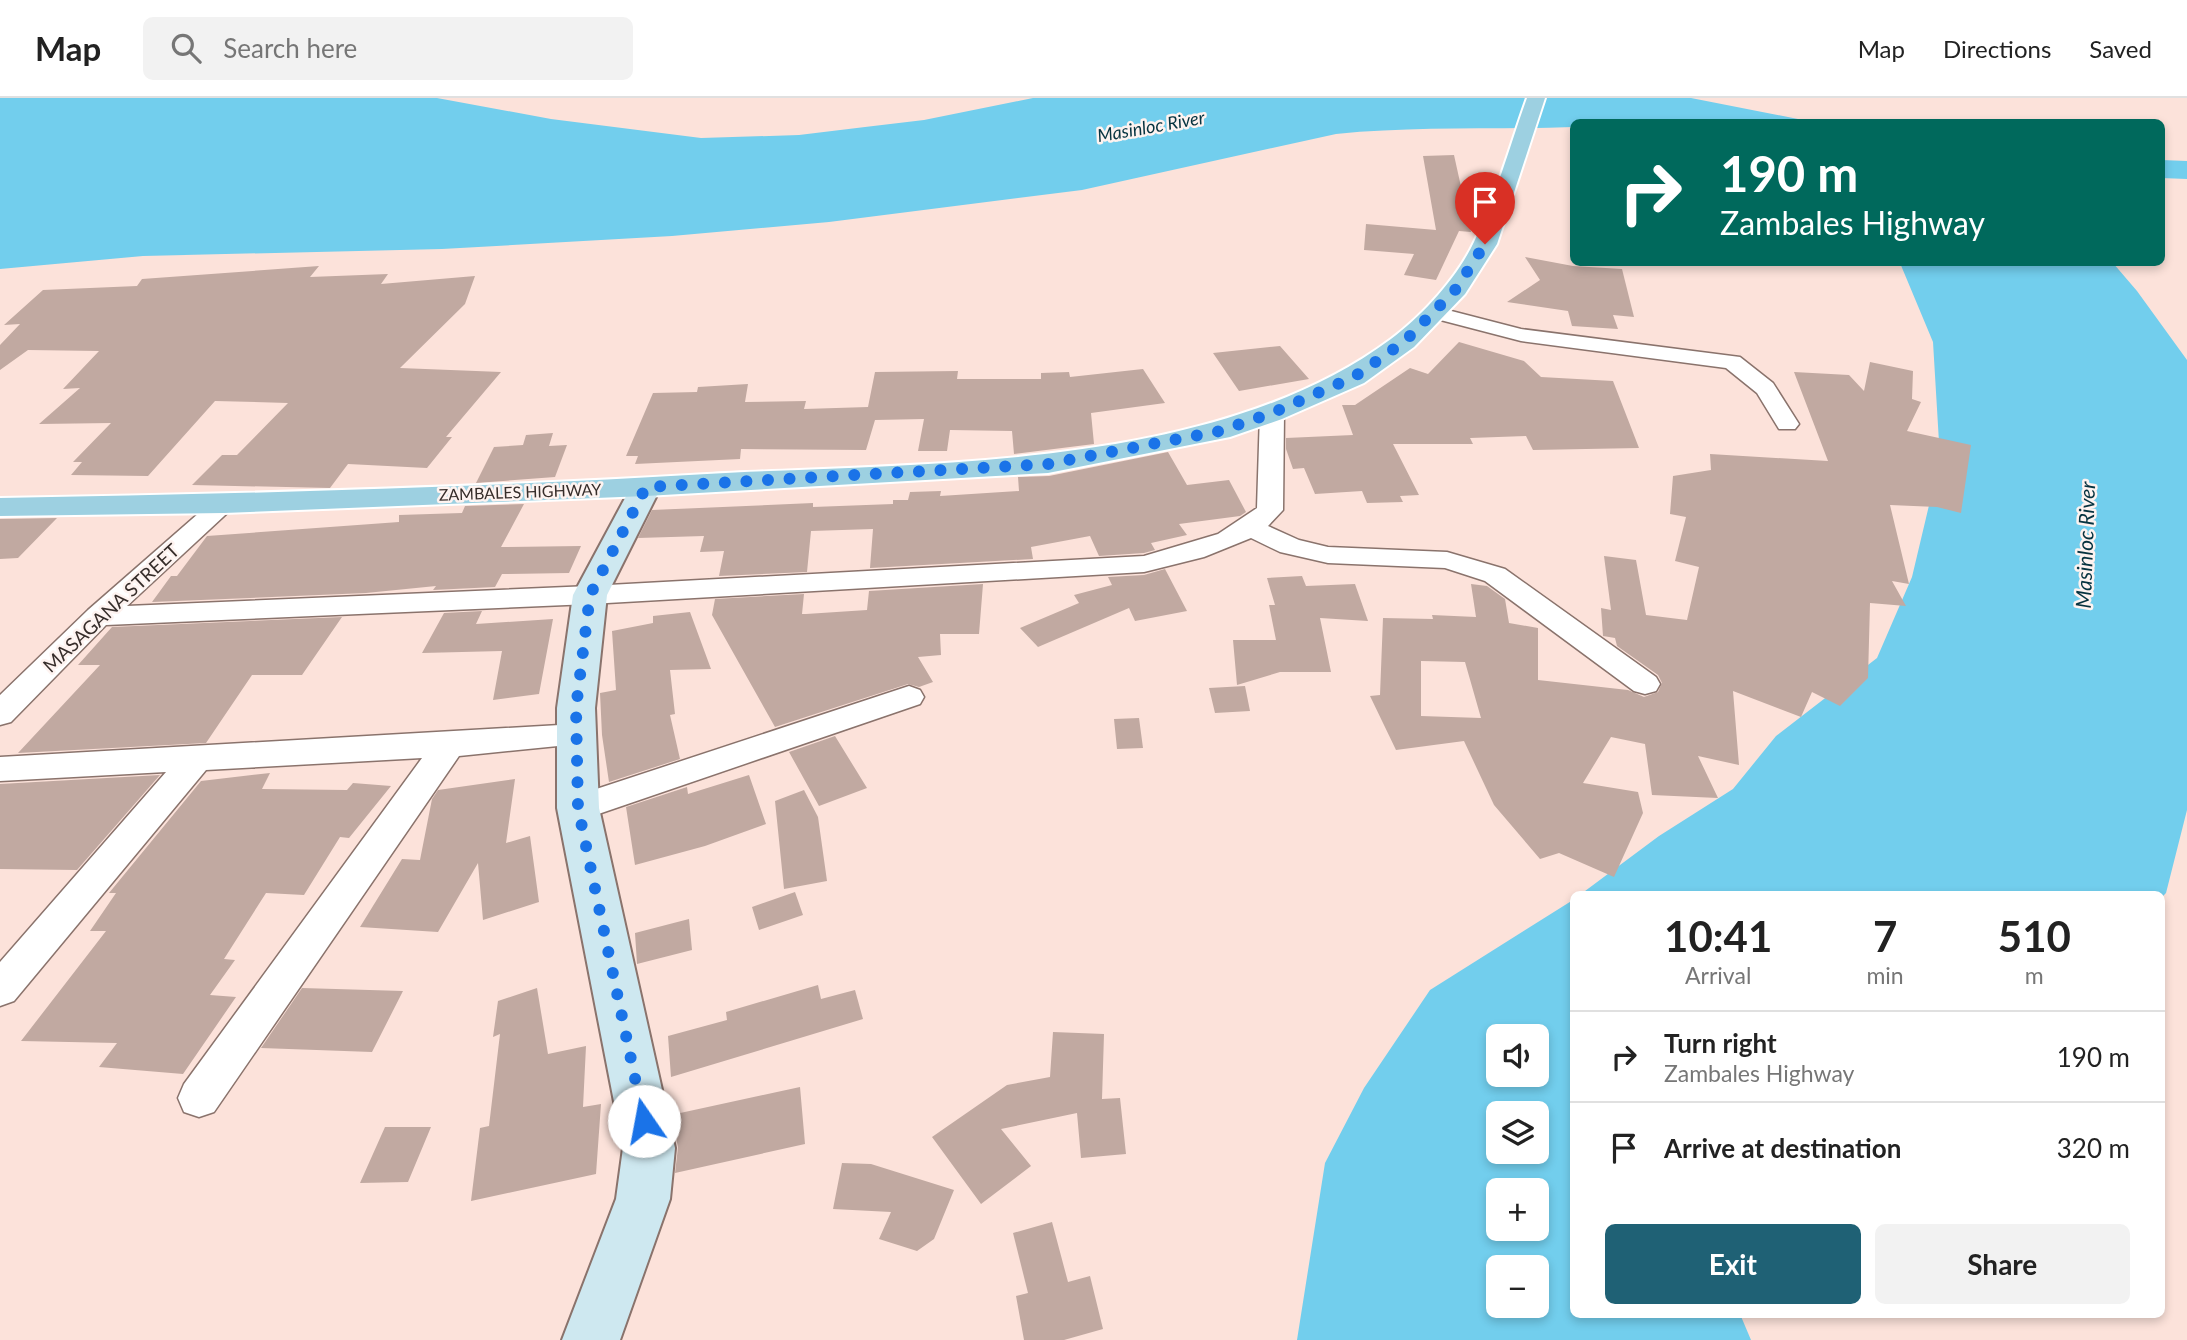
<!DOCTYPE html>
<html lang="en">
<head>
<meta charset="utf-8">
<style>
  :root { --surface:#fff; --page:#f2f2f2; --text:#222; --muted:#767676; --line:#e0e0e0; --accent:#1f6175 }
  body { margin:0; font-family:Lato,sans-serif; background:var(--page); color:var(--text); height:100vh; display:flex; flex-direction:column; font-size:26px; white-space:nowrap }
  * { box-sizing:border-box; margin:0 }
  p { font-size:23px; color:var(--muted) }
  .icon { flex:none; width:38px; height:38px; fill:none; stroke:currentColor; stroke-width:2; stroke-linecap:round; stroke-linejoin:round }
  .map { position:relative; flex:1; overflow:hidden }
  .drawer { position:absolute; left:1570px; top:793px; width:595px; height:427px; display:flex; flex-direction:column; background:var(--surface); border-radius:10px; box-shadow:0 4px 10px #0003 }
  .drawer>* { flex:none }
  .banner { position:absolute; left:1570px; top:21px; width:595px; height:147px; border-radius:10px; box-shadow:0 4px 10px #0003; background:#00695c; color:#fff; overflow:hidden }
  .fabs { position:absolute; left:1486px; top:926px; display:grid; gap:14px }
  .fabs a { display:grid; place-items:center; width:63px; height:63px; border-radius:10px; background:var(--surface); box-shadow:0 4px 10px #0003; font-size:35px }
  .pin { position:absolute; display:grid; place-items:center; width:60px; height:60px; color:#fff; margin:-72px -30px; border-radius:50% 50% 50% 0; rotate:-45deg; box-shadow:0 0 7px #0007 }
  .pin .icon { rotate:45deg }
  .me { position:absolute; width:77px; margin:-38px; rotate:348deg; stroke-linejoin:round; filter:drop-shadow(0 0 5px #0008) }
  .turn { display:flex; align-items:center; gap:24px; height:147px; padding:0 35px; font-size:32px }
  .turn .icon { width:91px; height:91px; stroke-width:2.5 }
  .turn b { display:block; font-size:49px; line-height:60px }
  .eta { display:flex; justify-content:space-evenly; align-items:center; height:119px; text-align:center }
  .eta b { font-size:42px; font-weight:700; line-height:49px }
  .primary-button { display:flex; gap:14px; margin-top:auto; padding:14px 35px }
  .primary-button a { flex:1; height:80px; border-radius:10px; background:var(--accent); color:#fff; font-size:28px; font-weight:700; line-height:80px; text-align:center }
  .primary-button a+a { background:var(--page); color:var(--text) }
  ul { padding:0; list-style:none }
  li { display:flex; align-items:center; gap:21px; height:91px; padding:0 35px; border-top:2px solid var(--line) }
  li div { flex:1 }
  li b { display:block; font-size:26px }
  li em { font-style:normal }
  header { display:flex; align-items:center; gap:42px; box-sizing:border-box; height:98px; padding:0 35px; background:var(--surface); border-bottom:2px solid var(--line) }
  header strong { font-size:33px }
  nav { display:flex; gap:38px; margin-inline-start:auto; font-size:24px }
  .search { width:490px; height:63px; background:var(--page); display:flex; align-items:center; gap:18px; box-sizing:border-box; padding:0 24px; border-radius:10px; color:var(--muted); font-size:26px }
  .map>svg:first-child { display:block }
  .water { fill:#72ceed; fill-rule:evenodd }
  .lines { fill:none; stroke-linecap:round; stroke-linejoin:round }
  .river { fill:#72ceed; fill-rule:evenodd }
  .building { fill:#c1a9a1; fill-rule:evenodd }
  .street-casing { stroke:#8a736c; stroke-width:3 }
  .secondary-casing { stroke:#8a736c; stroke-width:4 }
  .primary-casing { stroke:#fff; stroke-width:4 }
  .street { fill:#fff; fill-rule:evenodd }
  .secondary { fill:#cee8f0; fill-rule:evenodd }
  .primary { fill:#9dd0e1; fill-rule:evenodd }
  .route { stroke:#1a73e8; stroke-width:12; stroke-dasharray:0 21.6 }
  .labels { text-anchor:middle; stroke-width:5; stroke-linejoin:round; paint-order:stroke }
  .far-street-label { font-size:16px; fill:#362d2a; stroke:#fef3f0 }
  .far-water-label { font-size:18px; font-style:italic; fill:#063340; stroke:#fef3f0 }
  .street-label { font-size:19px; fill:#362d2a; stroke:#fef3f0 }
  .water-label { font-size:21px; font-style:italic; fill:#063340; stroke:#fef3f0 }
</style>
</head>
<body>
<header>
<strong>Map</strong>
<div class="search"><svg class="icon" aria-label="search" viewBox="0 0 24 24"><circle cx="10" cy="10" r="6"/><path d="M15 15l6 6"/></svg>Search here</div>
<nav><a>Map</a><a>Directions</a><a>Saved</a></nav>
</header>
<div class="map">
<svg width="2187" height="1242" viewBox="0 0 2187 1242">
  <rect width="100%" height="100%" fill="#fce2da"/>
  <path class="water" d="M0,0H437L551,21L701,40L799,37L865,29L924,22L1033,0H1691L1813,24H1573V29C1494,32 1415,28 1336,36L1082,92L829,124L672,138L442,151L143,158L0,171Z
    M1900,165H2113L2137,193L2187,262V712L2166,795L2161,800V796H1581L1659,738L1733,691L1776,638L1877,560L1912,479L1940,361L1933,244Z
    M1573,802V1216H1740L1751,1242H1297L1325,1065L1364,990L1430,892ZM1536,938V976H1498V938ZM1536,1015V1054H1498V1015ZM1536,1092V1130H1498V1092ZM1536,1169V1208H1498V1169Z"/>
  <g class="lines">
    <path class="river" d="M2161,62L2187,63V81L2161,80Z"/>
  </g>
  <path class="building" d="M1454,57L1471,134L1459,133L1436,182L1404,177L1414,156L1364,152L1366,126L1436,132L1423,58Z
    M1525,159L1573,168L1622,171L1634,219L1613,217L1618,231L1572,228L1568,213L1507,204L1540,182Z
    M319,168L310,179L388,176L381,186L475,178L465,206L400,270L501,274L446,339H452L427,370L348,366L330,390L192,387L222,357H237L288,305L215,303L148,378L71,377L82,364H73L111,325L39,326L80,290L63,291L99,253L28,252L0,272V247L20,226L4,227L43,192L137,188L142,181Z
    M1459,244L1524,263L1541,279L1613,283L1639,350L1533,352L1526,338L1470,340L1473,346H1393L1419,397L1400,398L1403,404L1367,405L1362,393L1315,396L1304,370L1293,371L1286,351V340L1353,337L1342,307H1355L1410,270L1428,276Z
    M1280,248L1309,281L1239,293L1213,255Z
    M1870,264L1913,273L1912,301L1921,304L1907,333L1971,347L1961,415L1937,409L1890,407L1909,486L1892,483L1906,508L1870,505L1868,580L1840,608L1812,594L1801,619L1733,593L1739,667L1698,658L1718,700L1652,697L1645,646L1611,639L1583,685L1638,694L1643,715L1614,779L1559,755L1540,761L1494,707L1464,643L1396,652L1370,598L1380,597L1383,520L1433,521L1432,517L1476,519L1471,486L1487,488L1505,501L1509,525L1538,530V582L1628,592L1644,599L1658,594L1662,585L1658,577L1617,548L1615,540L1603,538L1601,510L1611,512L1604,458L1636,462L1646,517L1687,522L1699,469L1675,463L1686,419L1670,416L1673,378L1711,372L1710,356L1828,363L1794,274L1849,277L1864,293ZM1421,563L1465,564L1481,620L1421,618Z
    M1143,271L1165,305L1091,315L1094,346L1014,356L1012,333L950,332L947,353H918L924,321L875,322L866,352L741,351L740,361L635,366L638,358H626L653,295L697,294L698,289L748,286L745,304L806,303L804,311L868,309L875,274L958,273L957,281H1041V275L1069,274L1070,279Z
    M553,335L549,348L567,347L555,379L476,385L494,349L523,347L526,337Z
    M1168,354L1187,387L1229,382L1246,414L1240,418L1179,426L1187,437L1151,445L1155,452L1144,455L1099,458L1090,438L1031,449L1033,461L870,470L873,431L811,433L807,474L719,478L724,453L700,454L704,438L638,440L652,412L813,405V409L893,406V402H908L910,394L941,393L940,398L1019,393L1018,379L1049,378Z
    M524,406L501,449L581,448L569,475L502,476L495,489L433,492L436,488L366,495L152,504L171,478H177L207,438L399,424V417L462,415L465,408Z
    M57,420L18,460L0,461V421Z
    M1165,471L1187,513L1135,523L1129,510L1038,549L1020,530L1079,505L1074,497L1112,487L1108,479L1144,477Z
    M1302,478L1306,488L1355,486L1368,523L1320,520L1331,574H1280L1237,587L1233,542H1276L1269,507H1275L1267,480Z
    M983,486L979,536H940L941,557L918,559L933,584L919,589L908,586L775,629L712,517L715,501L804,496L802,516H806L867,512L869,493Z
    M482,513L476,526L553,521L539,596L493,602L502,553L422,555L444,515Z
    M690,514L711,571L670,572L675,616L670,617L680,661L609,684L602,637L600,595L616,592L612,533L653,525V518Z
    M342,519L302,577H252L206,645L18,655L100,567H78L112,529Z
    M1245,588L1250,613L1215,615L1209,590Z
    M1139,620L1143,650L1117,651L1114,621Z
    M835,638L867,690L819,708L789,654Z
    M270,675L262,691L347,692L353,685L391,688L349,740L340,739L304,797L266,795L224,861L235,862L210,897L236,899L183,976L99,969L117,945L21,943L106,833H90L116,795H109L201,683Z
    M160,677L77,772L0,771V686Z
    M749,677L766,726L705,748L635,767L626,709L687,689L688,696Z
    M515,681L506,745L530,738L539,804L483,822L478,765L438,834L360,829L402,761L420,762L432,701L438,692Z
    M804,692L818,719L827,783L784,791L775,703Z
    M795,794L803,817L759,832L752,809Z
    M689,821L692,852L637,866L635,835Z
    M818,887L821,901L855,892L863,921L671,979L668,938L727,922L726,914Z
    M302,890L403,893L372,954L261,950Z
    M537,890L548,956L586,948L583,1009L601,1006L596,1076L471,1103L480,1030L489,1028L500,936L493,939L498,903Z
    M1053,934L1104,936L1102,1001L1120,1000L1126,1056L1081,1060L1077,1015L1001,1031L1031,1068L981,1106L932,1039L1007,987L1050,979Z
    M800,989L805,1046L675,1075L678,1049L671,1017Z
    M385,1029H431L408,1084L360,1085Z
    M842,1065L871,1066L954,1092L934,1141L917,1153L879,1141L891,1114L833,1111Z
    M1052,1124L1068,1184L1090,1178L1103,1231L1064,1242H1024L1016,1198L1028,1195L1013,1135Z"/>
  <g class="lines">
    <g class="street-casing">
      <path id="street" d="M1432,208L1521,231L1740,259L1773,285L1799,326L1795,331H1779L1757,295L1726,270L1521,243L1425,218L1422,214Z
        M1272,308L1280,310L1284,315L1283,412L1268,428L1299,442L1328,449L1447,454L1505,471L1656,579L1660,586L1656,593L1645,596L1634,593L1485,483L1445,470L1328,465L1280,454L1251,440L1204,459L1144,474L590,506L106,527L11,624L0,627V597L88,512L215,401H233L237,406L127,508L590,488L1144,458L1218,436L1257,410L1260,315L1264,310Z
        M909,588L920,592L924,599L920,606L578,723L566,719L561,710L566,701Z
        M577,626L588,629L593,637L588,645L459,658L214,1014L199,1019L184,1014L178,1000L184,986L422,660L206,672L14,903L0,908V864L166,674L0,683V659Z"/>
    </g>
    <g class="secondary-casing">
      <path id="secondary" d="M646,380L657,382L661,389L607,497L595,610L599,710L675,1050L670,1101L620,1242H562L616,1101L623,1050L557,710V610L573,497L631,389L635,382Z"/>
    </g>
    <g class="primary-casing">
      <path id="primary" d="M1527,0H1545L1497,146L1465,196L1414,249L1364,285L1282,321L1230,339L1048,375L646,398L224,415L0,418V400C236,396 472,390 707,376C922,364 1212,374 1391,241C1423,217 1457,180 1474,144C1496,99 1510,47 1527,0Z"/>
    </g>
    <use href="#street" class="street"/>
    <use href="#secondary" class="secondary"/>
    <use href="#primary" class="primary"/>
  </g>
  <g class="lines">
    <path class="route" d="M644,1023L578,710L576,610L590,497L646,389L1048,366L1220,333L1272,315L1354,279L1405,243L1456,191L1485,146"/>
  </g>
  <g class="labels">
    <g class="far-street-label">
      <text transform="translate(520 394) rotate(-2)" y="6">ZAMBALES HIGHWAY</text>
    </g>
    <g class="far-water-label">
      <text transform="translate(1151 29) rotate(-10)" y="6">Masinloc River</text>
    </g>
    <g class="street-label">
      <text transform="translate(111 510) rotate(-43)" y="7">MASAGANA STREET</text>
    </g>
    <g class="water-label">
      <text transform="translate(2086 447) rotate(-88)" y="7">Masinloc River</text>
    </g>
  </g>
</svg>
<div class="fabs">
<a><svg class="icon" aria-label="sound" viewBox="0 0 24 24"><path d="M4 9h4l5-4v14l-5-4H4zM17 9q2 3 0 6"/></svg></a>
<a><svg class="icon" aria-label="layers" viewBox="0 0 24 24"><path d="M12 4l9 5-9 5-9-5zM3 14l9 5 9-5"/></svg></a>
<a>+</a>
<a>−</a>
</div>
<div class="pin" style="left:1485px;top:146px;background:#d93025"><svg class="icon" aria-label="arrive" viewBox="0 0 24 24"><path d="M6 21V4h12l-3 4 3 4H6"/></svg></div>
<svg class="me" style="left:644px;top:1023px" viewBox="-20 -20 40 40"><circle r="19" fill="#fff"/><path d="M0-13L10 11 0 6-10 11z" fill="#1a73e8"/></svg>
<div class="banner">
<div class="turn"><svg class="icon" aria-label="right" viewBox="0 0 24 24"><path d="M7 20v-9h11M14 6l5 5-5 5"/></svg><div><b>190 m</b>Zambales Highway</div></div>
</div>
<section class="drawer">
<div class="eta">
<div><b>10:41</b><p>Arrival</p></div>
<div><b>7</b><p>min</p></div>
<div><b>510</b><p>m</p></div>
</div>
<ul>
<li><svg class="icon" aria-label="right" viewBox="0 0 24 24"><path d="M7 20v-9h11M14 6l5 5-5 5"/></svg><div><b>Turn right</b><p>Zambales Highway</p></div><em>190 m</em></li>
<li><svg class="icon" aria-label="arrive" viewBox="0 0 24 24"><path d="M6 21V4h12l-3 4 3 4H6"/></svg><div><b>Arrive at destination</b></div><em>320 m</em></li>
</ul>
<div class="primary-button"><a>Exit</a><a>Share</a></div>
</section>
</div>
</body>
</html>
